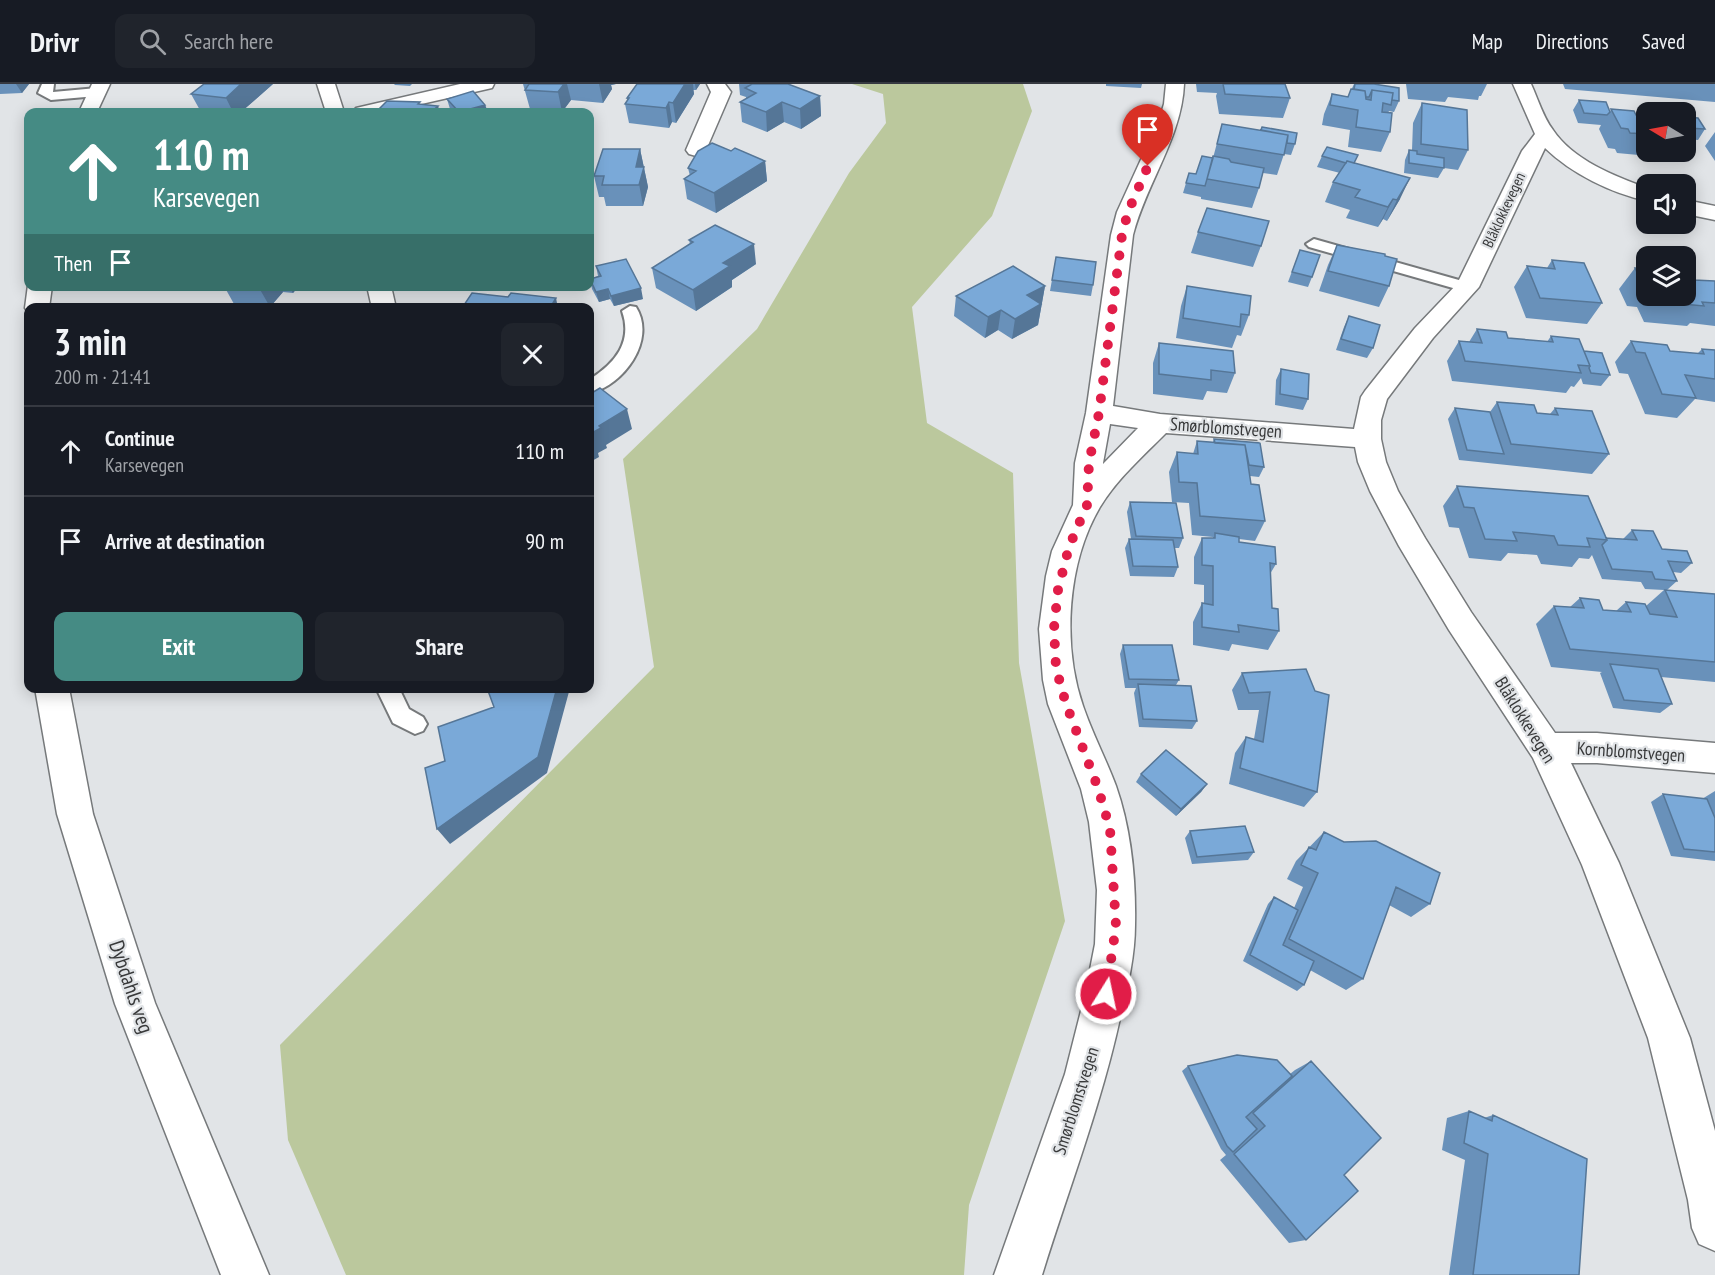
<!DOCTYPE html>
<html lang="en">
<head>
<meta charset="utf-8">
<style>
  :root { --surface:#171b24; --page:#20242c; --text:#f1f3f6; --muted:#9ea1a6; --line:#363941; --accent:#458b84 }
  body { margin:0; font-family:"PT Sans Narrow",sans-serif; background:var(--page); color:var(--text); height:100vh; display:flex; flex-direction:column; font-size:22px; white-space:nowrap }
  * { box-sizing:border-box; margin:0 }
  p { font-size:20px; color:var(--muted) }
  .icon { flex:none; width:33px; height:33px; fill:none; stroke:currentColor; stroke-width:2; stroke-linecap:round; stroke-linejoin:round }
  .map { position:relative; flex:1; overflow:hidden }
  .sheet { position:absolute; left:24px; top:219px; width:570px; height:390px; display:flex; flex-direction:column; background:var(--surface); border-radius:12px; box-shadow:0 3px 15px #0003 }
  .sheet>* { flex:none }
  .banner { position:absolute; left:24px; top:24px; width:570px; height:183px; border-radius:12px; box-shadow:0 3px 15px #0003; background:#458b84; color:#fff; overflow:hidden }
  .needle { width:39px; rotate:280deg }
  .buttons { position:absolute; left:1636px; top:18px; display:grid; gap:12px }
  .buttons a { display:grid; place-items:center; width:60px; height:60px; border-radius:12px; background:var(--surface); box-shadow:0 3px 15px #0003; font-size:30px }
  .pin { position:absolute; display:grid; place-items:center; width:51px; height:51px; color:#fff; margin:-62px -26px; border-radius:50% 50% 50% 0; rotate:-45deg; box-shadow:0 0 6px #0007 }
  .pin .icon { rotate:45deg }
  .me { position:absolute; width:66px; margin:-33px; rotate:10deg; stroke-linejoin:round; filter:drop-shadow(0 0 4px #0008) }
  .turn { display:flex; align-items:center; gap:21px; height:126px; padding:0 30px; font-size:27px }
  .turn .icon { width:78px; height:78px; stroke-width:2.5 }
  .turn b { display:block; font-size:42px; line-height:51px }
  .then { display:flex; align-items:center; height:57px; padding:0 30px; background:#0003; gap:12px; font-size:22px }
  .round { display:grid; place-items:center; flex:none; width:63px; height:63px; border-radius:12px; background:var(--page) }
  .summary { display:flex; align-items:center; justify-content:space-between; height:102px; padding:0 30px }
  h1 { font-size:36px; font-weight:700; line-height:45px }
  .cta { display:flex; gap:12px; margin-top:auto; padding:12px 30px }
  .cta a { flex:1; height:69px; border-radius:12px; background:var(--accent); color:#fff; font-size:24px; font-weight:700; line-height:69px; text-align:center }
  .cta a+a { background:var(--page); color:var(--text) }
  ul { padding:0; list-style:none }
  li { display:flex; align-items:center; gap:18px; height:90px; padding:0 30px; border-top:2px solid var(--line) }
  li div { flex:1 }
  li b { display:block; font-size:22px }
  li em { font-style:normal }
  header { display:flex; align-items:center; gap:36px; box-sizing:border-box; height:84px; padding:0 30px; background:var(--surface); border-bottom:2px solid var(--line) }
  header strong { font-size:28px }
  nav { display:flex; gap:33px; margin-inline-start:auto; font-size:21px }
  .search { width:420px; height:54px; background:var(--page); display:flex; align-items:center; gap:15px; box-sizing:border-box; padding:0 21px; border-radius:12px; color:var(--muted); font-size:22px }
  .map>svg:first-child { display:block }
  .green { fill:#bbc89d }
  .lines { fill:none; stroke-linecap:round; stroke-linejoin:round }
  .lane-casing { stroke:#76797b; stroke-width:4 }
  .street-casing { stroke:#76797b; stroke-width:3 }
  .secondary-casing { stroke:#76797b; stroke-width:3 }
  .lane { fill:#fff; fill-rule:evenodd }
  .street { fill:#fff; fill-rule:evenodd }
  .secondary { fill:#fff; fill-rule:evenodd }
  .wall { fill:#6991ba }
  .shaded-wall { fill:#557697 }
  .building { fill:#7aa9d8; stroke:#557697; stroke-width:1.5 }
  .route { stroke:#e11d48; stroke-width:10; stroke-dasharray:0 18 }
  .labels { text-anchor:middle; stroke-width:4.5; stroke-linejoin:round; paint-order:stroke }
  .far-street-label { font-size:15px; fill:#38393a; stroke:#e1e4e7 }
  .street-label { font-size:18px; fill:#38393a; stroke:#e1e4e7 }
  .near-street-label { font-size:21px; fill:#38393a; stroke:#e1e4e7 }
</style>
</head>
<body>
<header>
<strong>Drivr</strong>
<div class="search"><svg class="icon" aria-label="search" viewBox="0 0 24 24"><circle cx="10" cy="10" r="6"/><path d="M15 15l6 6"/></svg>Search here</div>
<nav><a>Map</a><a>Directions</a><a>Saved</a></nav>
</header>
<div class="map">
<svg width="1715" height="1191" viewBox="0 0 1715 1191">
  <rect width="100%" height="100%" fill="#e1e4e7"/>
  <path class="green" d="M852,0H1023L1032,27L992,132L912,223L927,339L1013,389L1019,579L1065,837L969,1121L964,1191H346L288,1056L280,961L654,583L623,375L757,245L849,89L886,39L883,10Z"/>
  <g class="lines">
    <g class="lane-casing">
      <path id="lane" d="M42,0H54L53,8L97,4L104,8L97,12L51,16L38,9Z
        M1314,155L1473,200L1475,203L1467,208L1309,163L1306,160Z
        M630,222L636,223C657,256 623,302 590,309V295C615,279 633,258 622,227Z
        M376,604H399L409,625L423,633L427,640L423,647L415,650L393,639Z"/>
    </g>
    <g class="street-casing">
      <path id="street" d="M317,0H335L344,28H326Z
        M460,0H494L492,4L386,28H353L356,24Z
        M707,0H725L731,8L706,66L703,70L696,72L689,70L686,66L711,8Z
        M1166,0H1184C1182,53 1146,100 1133,151L1113,322L1160,330L1354,345L1361,313L1365,307L1415,244L1457,200L1522,67L1535,50L1513,0H1531C1538,15 1543,33 1553,46C1573,76 1614,92 1647,104V117C1611,109 1572,90 1545,64L1479,203L1433,254L1387,315L1381,336V355L1386,378L1398,407L1425,454L1471,528L1555,649H1597L1715,659V689L1597,679H1571L1619,779L1690,954L1715,1047V1167L1699,1160L1692,1144L1688,1116L1648,954L1582,781L1533,674L1449,546L1399,462L1370,407L1358,378L1355,363L1166,349C1143,372 1117,395 1100,423C1067,479 1062,561 1083,622C1092,649 1106,675 1116,702C1131,745 1136,795 1135,841C1135,871 1128,901 1121,930C1102,1019 1069,1104 1042,1191H994L1065,990L1085,911L1095,860L1097,806L1089,738L1081,705L1048,620L1043,596L1039,545L1046,492L1052,467L1073,421L1075,379L1086,329L1111,151L1117,128L1159,36L1164,20ZM1110,340L1138,344L1103,380V379Z
        M1686,116L1715,122V136L1686,130Z
        M367,202H391L396,224H372Z"/>
    </g>
    <g class="secondary-casing">
      <path id="secondary" d="M92,0H110L97,28H79Z
        M28,201L52,202L49,224H28V229L25,224Z
        M35,604H69L93,730L155,919L269,1191H221L115,920L57,730Z"/>
    </g>
    <use href="#lane" class="lane"/>
    <use href="#street" class="street"/>
    <use href="#secondary" class="secondary"/>
  </g>
  <path class="wall" d="M0,0H29L22,9L0,10Z
    M273,0L241,28H201L191,10Z
    M394,0H412L410,2L395,1Z
    M523,0H616L611,1L612,5L603,19L571,16L562,28L530,25Z
    M637,0H700L696,6H693L694,10L676,39L672,38L669,44L629,39L625,20L627,17V14Z
    M739,0H788L820,12L821,32L801,45L784,38L767,48L742,38L740,18L746,15V13L740,11Z
    M1106,0H1142L1141,4L1106,2Z
    M1196,0H1285L1290,14L1283,34L1219,30L1216,12L1217,9L1197,8Z
    M1354,0H1374L1399,17L1394,28L1389,27L1388,29L1390,48L1381,68L1348,63L1350,46L1322,41L1324,30L1332,10L1348,13Z
    M1406,0H1487L1481,12H1479L1478,16L1448,13L1445,18L1408,15Z
    M1563,0H1715V18L1565,5Z
    M447,15L485,21L488,28H454L450,25Z
    M1579,16L1610,28L1611,25L1636,31L1647,32V68H1675L1671,74L1617,69L1615,65L1608,64L1599,45L1601,41L1578,39L1573,26Z
    M1422,19L1468,66L1458,86L1444,84L1438,94L1404,89L1405,76L1409,66H1412L1413,39Z
    M1686,33L1705,45L1698,56L1686,55Z
    M1222,40L1295,60L1291,71L1284,70L1277,91L1263,89L1259,104L1252,124L1201,115V113L1183,109L1189,89L1196,90L1213,74Z
    M1715,48V77L1705,62Z
    M640,65L648,103L643,122H606L604,113H599L594,92Z
    M731,67L765,77L767,97L716,129L687,115L684,95L690,92L688,84Z
    M1322,72L1355,79L1400,115L1387,137L1383,135L1378,143L1346,134L1350,126L1325,118L1333,98L1340,89L1317,83Z
    M1198,148L1261,162L1253,183L1191,169Z
    M689,156L756,180L732,196V203L696,227L656,204L652,184L690,160Z
    M1337,161L1385,172L1389,202L1379,223L1319,207L1328,181Z
    M1300,166L1312,193L1308,203L1288,198Z
    M1056,173L1093,201L1091,212L1050,207Z
    M1552,176L1602,219L1587,240L1526,234L1514,203L1527,182L1547,184Z
    M596,182L643,215L614,222L610,215L599,218L592,205L590,195L598,192Z
    M1635,184L1647,185V212H1686L1694,196L1715,197V242L1690,239L1687,242L1644,238L1637,223L1627,222L1619,205Z
    M224,202H299L293,209L283,208L270,223L234,220Z
    M1045,202L1038,241L1012,255L998,246L985,254L954,232L956,212Z
    M1187,202L1249,231L1241,252L1237,251L1232,264L1176,254L1181,222Z
    M1349,232L1373,264L1367,274L1336,266L1344,243Z
    M1477,245L1508,254L1547,258L1551,252L1584,267L1610,291L1601,302L1583,300L1581,294L1574,303L1571,302L1566,309L1452,297L1447,277L1459,257L1469,258Z
    M1631,257L1670,267L1697,270L1702,265L1715,266V318L1695,315L1677,334L1645,330L1628,290L1619,289L1615,278Z
    M1159,259L1235,289L1227,309L1207,307L1203,316L1153,310V279Z
    M1281,285L1308,315L1303,326L1275,321L1276,296Z
    M1497,318L1537,329L1550,330L1555,324L1609,370L1592,390L1459,376L1448,335L1455,324L1490,328Z
    M1214,355L1264,383L1259,393L1250,392L1251,400L1265,437L1255,457L1239,455V458L1276,480L1270,490L1272,524L1279,547L1268,566L1232,560L1229,567L1193,561V538L1202,519L1204,520V501L1194,500V473L1202,454H1213V453L1192,451L1189,419L1172,418L1169,388L1177,368L1193,370L1197,357L1213,358Z
    M1457,402L1606,454L1623,455L1632,446L1662,465L1692,479L1681,489L1673,488L1677,497L1667,506L1715,510V598L1661,593L1672,620L1660,629L1613,624L1600,589L1602,588L1551,583L1536,540L1554,522L1570,523L1580,514L1603,526L1616,527L1626,518L1646,522L1664,506L1645,505L1641,498L1602,495L1592,471L1589,475L1579,474L1572,483L1541,480L1537,471L1508,469L1501,477L1469,474L1459,444L1449,443L1443,422Z
    M1130,418L1183,454L1179,464H1174L1178,483L1174,493L1130,492L1125,464L1129,455H1131L1127,428Z
    M1123,561L1179,596L1176,601L1197,637L1192,645L1139,643L1134,609L1136,604H1125L1120,570Z
    M1306,585L1317,708L1304,723L1229,700L1235,669L1246,653L1254,655L1259,626H1238L1232,606L1242,589Z
    M1141,690L1207,700L1201,708L1176,732L1136,698Z
    M1715,707V777L1671,772L1651,718L1663,710L1702,715Z
    M1190,747L1254,768L1248,776L1192,780L1185,754Z
    M1324,748L1430,820L1411,833L1389,821L1363,895L1346,906L1310,886L1304,901L1297,907L1243,877L1268,820L1274,813L1294,824L1303,803L1287,795L1296,777Z
    M1311,977L1344,1091L1306,1156L1289,1159L1220,1076L1226,1071L1221,1065L1182,987L1188,982L1290,990L1295,986Z
    M1469,1027L1484,1034L1493,1031L1579,1191H1449L1465,1076L1442,1066L1447,1034Z"/>
  <path class="shaded-wall" d="M16,0H29L22,9Z
    M241,0H273L241,28H233L226,14Z
    M564,0H567L571,16L562,28L558,8Z
    M599,0H616L611,1L612,5L603,19Z
    M685,0H693L694,10L676,39L673,19Z
    M695,0H700L696,6Z
    M820,12L821,32L801,45L800,25Z
    M669,18L672,38L669,44L666,24Z
    M782,18L784,38L767,48L766,28Z
    M485,21L488,28H459Z
    M438,22L440,28H431Z
    M640,65L648,103L643,122L636,83Z
    M765,77L767,97L716,129L714,109Z
    M1410,94L1400,115L1387,137L1397,116Z
    M1393,115L1383,135L1378,143L1388,123Z
    M754,160L756,180L732,196V203L696,227L693,206L723,179Z
    M258,202H280L283,208L270,223Z
    M289,202H299L293,209Z
    M1045,202L1038,241L1012,255L1015,235L1027,211Z
    M641,204L643,215L614,222L611,212Z
    M608,205L610,215L599,218L596,208Z
    M556,214L558,224H550Z
    M1001,226L998,246L985,254L988,233Z
    M627,325L632,345L606,361L607,364L598,369L599,373L590,378V350L599,342Z
    M557,604H570L547,689L450,760L437,745Z
    M1207,700L1201,708L1176,732L1181,725Z"/>
  <path class="building" d="M204,0H241L226,14L191,10Z
    M529,0H564L558,8L525,6Z
    M637,0H685L673,19L669,18L666,24L625,20L629,14H627Z
    M752,0H788L820,12L800,25L782,18L766,28L740,18L756,9L745,4Z
    M1223,0H1285L1290,14L1225,10Z
    M1355,0H1374L1399,4V17L1392,16L1393,9L1372,6L1369,13H1366L1365,7L1354,5Z
    M1351,5L1365,7L1366,15L1371,16L1372,6L1393,9L1391,21L1383,19L1382,28L1392,29L1390,48L1356,43L1358,26L1330,21L1332,10L1348,13Z
    M473,7L485,21L459,28L447,15Z
    M1579,16L1606,18L1610,28L1607,31L1584,29Z
    M387,17L420,18L418,20L438,22L431,28H376Z
    M1422,19L1467,26L1468,66L1421,60Z
    M1611,25L1634,27L1636,31L1647,32V50L1630,49L1628,45L1621,44Z
    M1686,33L1698,34L1705,45L1686,44Z
    M1222,40L1288,51L1284,71L1217,60Z
    M1262,43L1297,49L1295,60L1287,59L1288,51L1261,46Z
    M712,59L731,67L735,64L765,77L714,109L684,95L696,87L688,84L698,67Z
    M1327,63L1358,71L1354,79L1347,77L1346,79L1322,72Z
    M603,65H640L636,83H644L639,101H602L604,92H594Z
    M1409,66L1417,67V70L1444,74V84L1409,79Z
    M1202,72L1213,74L1205,102L1186,99L1189,89L1196,90Z
    M1213,72L1229,75L1231,78L1264,84L1259,104L1207,95Z
    M1347,77L1410,94L1397,116L1393,115L1388,123L1355,113L1360,106L1333,98Z
    M1207,124L1269,137L1261,162L1198,148Z
    M715,141L754,160L723,179L730,182L693,206L652,184L693,158L689,156Z
    M1337,161L1385,170V172L1397,175L1389,202L1328,187Z
    M1300,166L1320,171L1312,193L1292,188Z
    M1056,173L1096,178L1093,201L1052,196Z
    M626,175L641,204L611,212L608,205L596,208L590,195L601,192L596,182Z
    M1552,176L1584,179L1602,219L1540,214L1527,182L1555,185Z
    M1013,182L1045,202L1027,211L1041,220L1015,235L1001,226L988,233L956,212Z
    M1635,184L1647,185V202L1643,201Z
    M1686,193H1692L1694,196L1715,197V219L1702,218L1704,222L1660,218L1657,212H1686Z
    M1187,202L1251,212L1249,231L1241,230L1240,243L1183,234Z
    M472,209L508,213L511,209L556,214L550,224H462Z
    M1349,232L1380,241L1373,264L1341,255Z
    M1477,245L1506,248L1508,254L1553,258L1551,252L1579,255L1590,282L1578,281L1581,289L1465,277L1459,257L1482,259Z
    M1631,257L1667,261L1670,267L1704,270L1702,265L1715,266V295L1685,291L1696,314L1662,310L1645,269L1636,268Z
    M1159,259L1233,267L1235,289L1211,286V296L1159,290Z
    M1584,267L1602,269L1610,291L1591,289L1589,284L1590,282Z
    M1281,285L1309,290L1308,315L1280,310Z
    M600,304L627,325L599,342L601,344L590,350L593,353L590,354V343L591,342L590,340V310Z
    M1497,318L1534,321L1537,329L1558,331L1555,324L1592,327L1609,370L1511,360Z
    M1455,324L1490,328L1504,370L1467,366Z
    M1214,355L1260,359L1264,383L1249,381L1245,361L1215,359Z
    M1197,357L1245,361L1251,400L1259,401L1265,437L1200,432L1197,399L1179,398L1177,368L1198,370Z
    M1457,402L1588,412L1607,456L1587,454L1590,463L1558,461L1554,452L1513,448L1517,457L1485,455L1474,424L1464,423Z
    M1130,418L1176,419L1183,454L1136,452Z
    M1632,446L1653,447L1662,465L1687,467L1692,479L1668,477L1677,497L1655,495L1652,488L1612,485L1602,461L1607,456L1606,454L1637,456Z
    M1215,449L1239,453V458L1275,463L1276,480L1270,479L1272,524L1278,525L1279,547L1238,541L1239,548L1202,543V519L1213,521V482L1202,481V454H1215Z
    M1129,455L1173,456L1178,483L1133,482Z
    M1665,506L1715,510V578L1570,565L1554,522L1584,524L1580,514L1599,516L1603,526L1631,528L1626,518L1645,520L1650,530L1677,533Z
    M1123,561H1172L1179,596L1129,595Z
    M1610,580L1658,585L1672,620L1624,616Z
    M1306,585L1315,607L1329,611L1317,708L1240,684L1246,653L1263,658L1270,608L1249,609L1242,589Z
    M1138,600L1191,602L1197,637L1143,635Z
    M487,604H557L538,673L437,745L425,684L445,677L438,643L494,623Z
    M1166,666L1207,700L1181,725L1141,690Z
    M1663,710L1707,715L1715,734V768L1684,765Z
    M1245,742L1254,768L1197,773L1190,747Z
    M1324,748L1344,758L1376,757L1440,789L1430,820L1396,803L1363,895L1289,855L1318,789L1301,781L1309,763L1316,766Z
    M1274,813L1298,826L1283,861L1314,877L1304,901L1250,871Z
    M1237,971L1277,976L1292,992L1246,1033L1257,1045L1233,1068L1227,1062L1188,982Z
    M1311,977L1381,1054L1344,1091L1358,1107L1306,1156L1234,1070L1265,1042L1253,1029Z
    M1469,1027L1492,1037L1493,1031L1587,1075L1579,1191H1473L1488,1070L1464,1059Z"/>
  <g class="lines">
    <path class="route" d="M1106,910L1116,842L1110,745L1098,704L1066,620L1056,584L1054,544L1058,506L1069,463L1087,421L1089,379L1099,329L1122,151L1128,128L1148,82"/>
  </g>
  <g class="labels">
    <g class="far-street-label">
      <text transform="translate(1504 126) rotate(-65)" y="5">Blåklokkevegen</text>
    </g>
    <g class="street-label">
      <text transform="translate(1226 344) rotate(4)" y="6">Smørblomstvegen</text>
      <text transform="translate(1525 636) rotate(58)" y="6">Blåklokkevegen</text>
      <text transform="translate(1631 668) rotate(4)" y="6">Kornblomstvegen</text>
      <text transform="translate(1076 1017) rotate(-72)" y="6">Smørblomstvegen</text>
    </g>
    <g class="near-street-label">
      <text transform="translate(131 903) rotate(71)" y="7">Dybdahls veg</text>
    </g>
  </g>
</svg>
<div class="buttons">
<a><svg class="needle" viewBox="-14 -14 28 28"><path d="M0-13l5 13h-10z" fill="#e53935"/><path d="M0 13l5-13h-10z" fill="#9ea1a6"/></svg></a>
<a><svg class="icon" aria-label="sound" viewBox="0 0 24 24"><path d="M4 9h4l5-4v14l-5-4H4zM17 9q2 3 0 6"/></svg></a>
<a><svg class="icon" aria-label="layers" viewBox="0 0 24 24"><path d="M12 4l9 5-9 5-9-5zM3 14l9 5 9-5"/></svg></a>
</div>
<div class="pin" style="left:1148px;top:82px;background:#d93025"><svg class="icon" aria-label="arrive" viewBox="0 0 24 24"><path d="M6 21V4h12l-3 4 3 4H6"/></svg></div>
<svg class="me" style="left:1106px;top:910px" viewBox="-20 -20 40 40"><circle r="17" fill="#e11d48" stroke="#fff" stroke-width="3"/><path d="M0-11L8 9 0 5-8 9z" fill="#fff"/></svg>
<div class="banner">
<div class="turn"><svg class="icon" aria-label="ahead" viewBox="0 0 24 24"><path d="M12 20V5M6 11l6-6 6 6"/></svg><div><b>110 m</b>Karsevegen</div></div>
<div class="then">Then<svg class="icon" aria-label="arrive" viewBox="0 0 24 24"><path d="M6 21V4h12l-3 4 3 4H6"/></svg></div>
</div>
<section class="sheet">
<div class="summary"><div><h1>3 min</h1><p>200 m · 21:41</p></div><a class="round"><svg class="icon" aria-label="close" viewBox="0 0 24 24"><path d="M6 6l12 12M18 6L6 18"/></svg></a></div>
<ul>
<li><svg class="icon" aria-label="ahead" viewBox="0 0 24 24"><path d="M12 20V5M6 11l6-6 6 6"/></svg><div><b>Continue</b><p>Karsevegen</p></div><em>110 m</em></li>
<li><svg class="icon" aria-label="arrive" viewBox="0 0 24 24"><path d="M6 21V4h12l-3 4 3 4H6"/></svg><div><b>Arrive at destination</b></div><em>90 m</em></li>
</ul>
<div class="cta"><a>Exit</a><a>Share</a></div>
</section>
</div>
</body>
</html>
